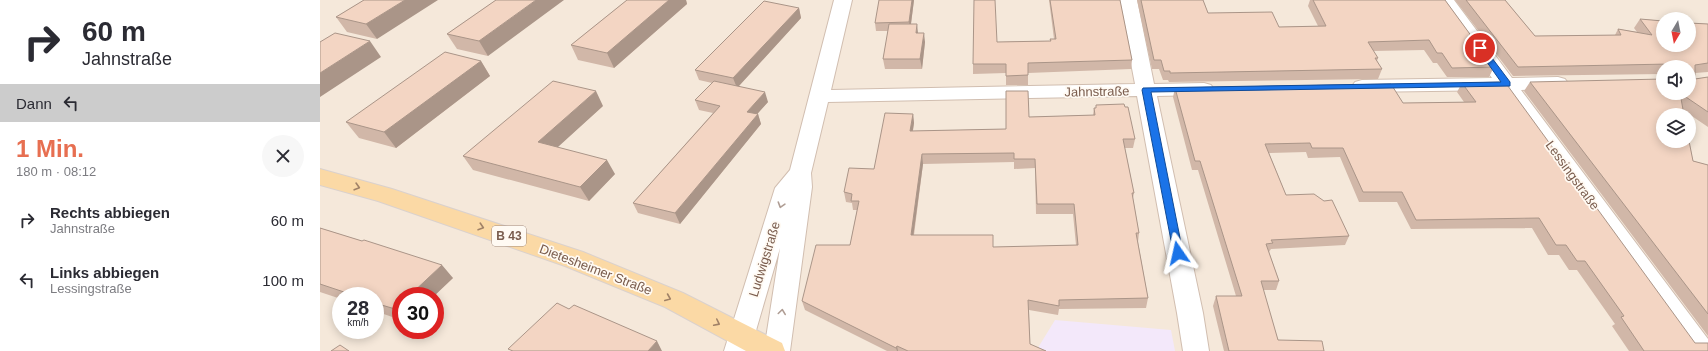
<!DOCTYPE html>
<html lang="de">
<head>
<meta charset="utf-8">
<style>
  :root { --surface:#fff; --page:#f7f7f7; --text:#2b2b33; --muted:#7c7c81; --accent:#e76f51 }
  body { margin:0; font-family:Helvetica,sans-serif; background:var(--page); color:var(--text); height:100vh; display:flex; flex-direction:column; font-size:15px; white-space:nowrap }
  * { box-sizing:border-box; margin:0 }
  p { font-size:13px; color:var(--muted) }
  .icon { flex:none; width:22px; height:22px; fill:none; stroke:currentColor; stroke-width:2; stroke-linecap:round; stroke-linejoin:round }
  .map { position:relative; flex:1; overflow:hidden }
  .side { display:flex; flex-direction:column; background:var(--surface); width:320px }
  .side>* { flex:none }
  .guide { background:#fff; color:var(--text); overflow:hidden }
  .needle { width:26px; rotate:190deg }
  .fabs { position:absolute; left:1336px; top:12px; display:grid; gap:8px }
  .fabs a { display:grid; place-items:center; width:40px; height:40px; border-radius:50%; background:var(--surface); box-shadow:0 2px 10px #0003; font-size:20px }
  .speed { position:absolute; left:12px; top:287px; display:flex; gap:8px; font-size:20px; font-weight:700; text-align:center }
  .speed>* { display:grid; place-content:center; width:52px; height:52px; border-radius:50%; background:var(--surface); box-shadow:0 2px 10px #0003; line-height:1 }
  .speed small { font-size:10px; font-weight:400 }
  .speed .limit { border:6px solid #d22; background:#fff; color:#111 }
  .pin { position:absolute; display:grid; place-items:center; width:34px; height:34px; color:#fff; margin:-17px; border:2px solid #fff; border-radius:50%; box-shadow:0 1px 4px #0007 }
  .me { position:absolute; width:44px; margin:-22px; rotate:349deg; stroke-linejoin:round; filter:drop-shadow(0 0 3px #0008) }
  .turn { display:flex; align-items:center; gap:14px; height:84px; padding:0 16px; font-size:18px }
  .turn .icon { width:52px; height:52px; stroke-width:2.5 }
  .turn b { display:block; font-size:28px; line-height:34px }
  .then { display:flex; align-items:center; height:38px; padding:0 16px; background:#0003; gap:8px; font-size:15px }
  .round { display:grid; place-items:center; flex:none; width:42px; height:42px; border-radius:21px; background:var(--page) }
  .headline { display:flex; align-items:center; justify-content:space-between; height:68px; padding:0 16px }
  h1 { font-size:24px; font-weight:700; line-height:30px; color:var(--accent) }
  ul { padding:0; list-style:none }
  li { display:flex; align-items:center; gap:12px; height:60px; padding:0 16px }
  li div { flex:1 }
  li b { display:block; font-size:15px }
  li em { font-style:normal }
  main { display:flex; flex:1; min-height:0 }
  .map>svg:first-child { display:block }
  .residential { fill:#f5e8da; fill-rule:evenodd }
  .education { fill:#f3e8fa }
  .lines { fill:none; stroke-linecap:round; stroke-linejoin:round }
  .minor-casing { stroke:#d1beb0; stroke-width:2 }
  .major-casing { stroke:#dad1cd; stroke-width:2 }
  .minor { fill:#fff; fill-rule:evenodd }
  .major { fill:#fbd9a5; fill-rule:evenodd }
  .wall { fill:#d1b7a8; fill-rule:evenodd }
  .shaded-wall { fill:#aa9588 }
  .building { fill:#f3d5c3; stroke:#aa9588; fill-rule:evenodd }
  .oneway { stroke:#a18267 }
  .oneway2 { stroke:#af9d94 }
  .route { fill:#1a73e8; stroke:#114b97 }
  .labels { text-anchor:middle; stroke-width:3.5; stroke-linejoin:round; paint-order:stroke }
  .shield { fill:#fffaf3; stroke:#a28b7f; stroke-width:1 }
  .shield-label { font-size:12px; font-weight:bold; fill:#7a5c4d }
  .street-label { font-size:13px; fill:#7a5c4d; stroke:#fffaf3 }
</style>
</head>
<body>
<main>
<section class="side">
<div class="guide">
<div class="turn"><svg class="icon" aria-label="right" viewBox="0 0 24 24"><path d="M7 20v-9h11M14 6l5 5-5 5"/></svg><div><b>60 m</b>Jahnstraße</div></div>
<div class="then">Dann<svg class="icon" aria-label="left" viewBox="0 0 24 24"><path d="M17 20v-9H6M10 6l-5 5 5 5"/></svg></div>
</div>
<div class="headline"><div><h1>1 Min.</h1><p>180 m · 08:12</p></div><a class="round"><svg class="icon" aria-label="close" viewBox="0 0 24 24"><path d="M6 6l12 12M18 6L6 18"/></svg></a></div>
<ul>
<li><svg class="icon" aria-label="right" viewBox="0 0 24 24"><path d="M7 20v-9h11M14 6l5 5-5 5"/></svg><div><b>Rechts abbiegen</b><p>Jahnstraße</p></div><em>60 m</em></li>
<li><svg class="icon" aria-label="left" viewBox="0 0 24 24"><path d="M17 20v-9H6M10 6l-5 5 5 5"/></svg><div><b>Links abbiegen</b><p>Lessingstraße</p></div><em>100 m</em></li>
</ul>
</section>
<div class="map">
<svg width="1388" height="351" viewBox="0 0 1388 351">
  <rect width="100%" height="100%" fill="#fdf6ec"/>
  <path class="residential" d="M0,0H1388V351H0ZM1343,19H1369V45H1343ZM1343,67H1369V93H1343ZM1343,115H1369V141H1343ZM21,296H55V330H21ZM81,296H115V330H81Z"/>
  <path class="education" d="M735,320L851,330L855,351H716Z"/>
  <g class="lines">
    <g class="minor-casing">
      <path id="minor" d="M514,0H532L511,90L815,84L799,0H817L834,84L884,83L891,85L894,89L891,93L884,95L837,96L883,313L889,351H863L857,313L817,96L508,102L491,173L492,187L470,351H444L460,248L430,351H404L455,188L470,170Z
        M1116,0H1134L1192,78L1238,77L1245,79L1248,83L1245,87L1238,89L1201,90L1388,339V351H1366L1180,90L1042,92L1035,90L1032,86L1035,82L1042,80L1172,78Z"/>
    </g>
    <g class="major-casing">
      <path id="major" d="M0,169L72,189L263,252L363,293L462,343L465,351H426L345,307L245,266L58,201L0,185Z"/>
    </g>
    <use href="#minor" class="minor"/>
    <use href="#major" class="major"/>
  </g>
  <path class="wall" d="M44,0L57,39L27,32L16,17Z
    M176,0L168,56L137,49L127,34Z
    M307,0H366L367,4L294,68L258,60L251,45Z
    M594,0L591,24L605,42L602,69H565L563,59L568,31H556L555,23Z
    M729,0H800L812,60L811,69L708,73V85H686V73L653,74V64L677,42L730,41V39H734Z
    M817,0H883L888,13L959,27L998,26L988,6L990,0H1125L1174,67L1169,77H1127L1117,63H1113L1104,50L1053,51L1058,58L1057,61L1062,69L1058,79L849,82L848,80H843L839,69H832Z
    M1135,0H1185L1215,36L1295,35L1298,29L1317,32L1314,28L1320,19L1388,24V72L1375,73V79L1388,77V127L1363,110L1373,161L1388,165V336L1204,91L1210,82L1343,93L1369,67H1343V74L1193,76Z
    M479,8L481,18L419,86L448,102L437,114H438L441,124L360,224L318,213L313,203L393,113L379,110L375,100L392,83L379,80L375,70Z
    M161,61L170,76L76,148L39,138L26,122Z
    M1142,83L1375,343L1388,351H1309L1292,326L1295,324L1257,270H1249L1239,255H1228L1212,228L1091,229L1077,202H1039L1020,157L988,158L986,152L949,153L966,195L1029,236L1025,245L951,249L949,252L959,281L956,290H943L958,340L1004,351H904L893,306L896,296H916L878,170H872L853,97L855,88L1083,103L1144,102L1137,92Z
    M776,105L805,107L815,139L813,148H805L814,193L813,198L819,233L818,242L828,298L826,308L739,309L738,315L709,310L710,344L726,351H567L485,310L482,301L530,245L537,210H533L532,203L526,202L524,192L554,169L593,114L594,123L593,131L686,129L709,117L773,115L774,108H776ZM694,162V169L715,168L716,214H753L756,245L674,247L594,235L603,164Z
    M283,106L237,147L295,174L269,201L153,170L143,156Z
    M0,228L42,241L133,278L114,296H81V320L55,311V296H21V299L0,292Z"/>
  <path class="shaded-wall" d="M85,0H118L57,39L46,24Z
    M216,0H244L168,56L159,41Z
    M349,0H366L367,4L294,68L287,53Z
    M592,0H594L590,31L589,22Z
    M479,8L481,18L417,88L413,78Z
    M597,24L598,33H596Z
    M604,33L605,42L602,69L600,59Z
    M50,41L61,57L0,97V73Z
    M161,61L170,76L76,148L64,132Z
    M276,91L283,106L227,157L218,142Z
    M445,92L448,102L430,122L427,112Z
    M438,114L441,124L360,224L355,213Z
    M593,114L594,123L591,141L590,131Z
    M602,154L603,164L592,245L591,235Z
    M287,160L295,174L269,201L260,187Z
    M122,265L133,278L114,296H89Z
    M81,303V316L75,309Z
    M337,341L342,351H328Z
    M577,346L578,351H577L576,348Z"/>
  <path class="building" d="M44,0H85L46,24L16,17Z
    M176,0H216L159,41L127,34Z
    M307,0H349L287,53L251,45Z
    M559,0H592L589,22L555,23Z
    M654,0H675L677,42L731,41L730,39H736L730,0H800L812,60L708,63V75L686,76V64H653Z
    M821,0H883L888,13L952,12L959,27L1006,26L993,0H1125L1174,67L1132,68L1122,53H1117L1109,40L1048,42L1058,58H1055L1062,69L850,73V71H844L841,60H834Z
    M1146,0H1185L1215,36L1301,35L1298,29L1332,35L1320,19L1343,21V45H1369V23L1388,24V63L1375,65V79L1388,77V112L1360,93H1369V67H1351V66L1350,64L1198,67Z
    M444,1L479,8L413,78L375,70Z
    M569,24H597L596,33H604L600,59H563Z
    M15,33L50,41L0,73V42Z
    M125,52L161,61L64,132L26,122Z
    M1343,79V93H1360L1364,115H1343V141H1369L1373,161L1388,165V314L1210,82Z
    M233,81L276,91L218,142L287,160L260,187L143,156Z
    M394,81L445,92L427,112L438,114L355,213L313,203L400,106L375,100Z
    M1185,82L1375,343H1388V351H1324L1301,317L1304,316L1265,261H1257L1246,245H1236L1219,218L1096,220L1082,192H1043L1023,148H992L990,143L945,144L966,195L994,194L1004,201L1012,200L1029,236L951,240L953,243L946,244L959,281H941L958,340L1002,341L1004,351H909L896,296H922L880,161H875L855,88L1071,84L1083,103L1156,102L1142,83Z
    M686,91H708L709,117L775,115L774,108H776V105L804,104L805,107H808L815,139H803L814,193H812L819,233H816L828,298L739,300V306L708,300L710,344L726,351H588L577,346L576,348L482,301L496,245H530L539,201H531L532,194L524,192L529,168L554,169L565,113L593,114L590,131L686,129ZM694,153V159H715L717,204H754L758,245L673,247V235H591L602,154Z
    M0,228L42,241L44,240L122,265L89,296H81V303L75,309L55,303V296H36L0,284Z
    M237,303L249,309L254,305L337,341L328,351H193L188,349Z
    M20,345L29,351H11Z"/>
  <defs><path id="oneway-chevron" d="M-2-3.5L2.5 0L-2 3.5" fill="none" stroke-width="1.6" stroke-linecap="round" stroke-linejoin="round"/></defs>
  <g class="oneway">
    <use href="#oneway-chevron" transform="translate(37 187) rotate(16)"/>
    <use href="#oneway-chevron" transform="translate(161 227) rotate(18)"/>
    <use href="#oneway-chevron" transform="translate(348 298) rotate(23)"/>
    <use href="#oneway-chevron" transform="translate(397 323) rotate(26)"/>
  </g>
  <g class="oneway2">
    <use href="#oneway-chevron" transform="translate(461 205) rotate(107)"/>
    <use href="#oneway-chevron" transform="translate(462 312) rotate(-82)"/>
  </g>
  <path class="route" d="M1158,46H1163L1190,82V86L831,92L863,253L862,256H854L822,90L823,88L1181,82L1157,48Z"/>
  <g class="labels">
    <rect class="shield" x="172" y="226" width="34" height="20" rx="3"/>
    <g class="shield-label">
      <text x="189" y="240">B 43</text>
    </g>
    <g class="street-label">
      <text transform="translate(777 91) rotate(-1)" y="5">Jahnstraße</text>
      <text transform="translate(1253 175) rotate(54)" y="5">Lessingstraße</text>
      <text transform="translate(444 259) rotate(-73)" y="5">Ludwigstraße</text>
      <text transform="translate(276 269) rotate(21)" y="5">Dietesheimer Straße</text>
    </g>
  </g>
</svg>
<div class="fabs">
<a><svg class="needle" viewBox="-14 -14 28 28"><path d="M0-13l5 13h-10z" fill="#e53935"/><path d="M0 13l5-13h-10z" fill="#7c7c81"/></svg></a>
<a><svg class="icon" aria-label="sound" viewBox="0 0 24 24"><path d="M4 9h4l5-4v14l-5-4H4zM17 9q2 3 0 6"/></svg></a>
<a><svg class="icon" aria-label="layers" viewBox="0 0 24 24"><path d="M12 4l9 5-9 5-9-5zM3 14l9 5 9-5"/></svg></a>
</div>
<div class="speed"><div>28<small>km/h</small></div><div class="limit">30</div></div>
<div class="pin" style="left:1160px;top:48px;background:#d93025"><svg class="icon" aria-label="arrive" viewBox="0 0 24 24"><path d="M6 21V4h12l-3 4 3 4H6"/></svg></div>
<svg class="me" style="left:858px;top:253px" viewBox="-20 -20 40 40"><path d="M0-17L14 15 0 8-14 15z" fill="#1a73e8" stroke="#fff" stroke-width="4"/></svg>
</div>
</main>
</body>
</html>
